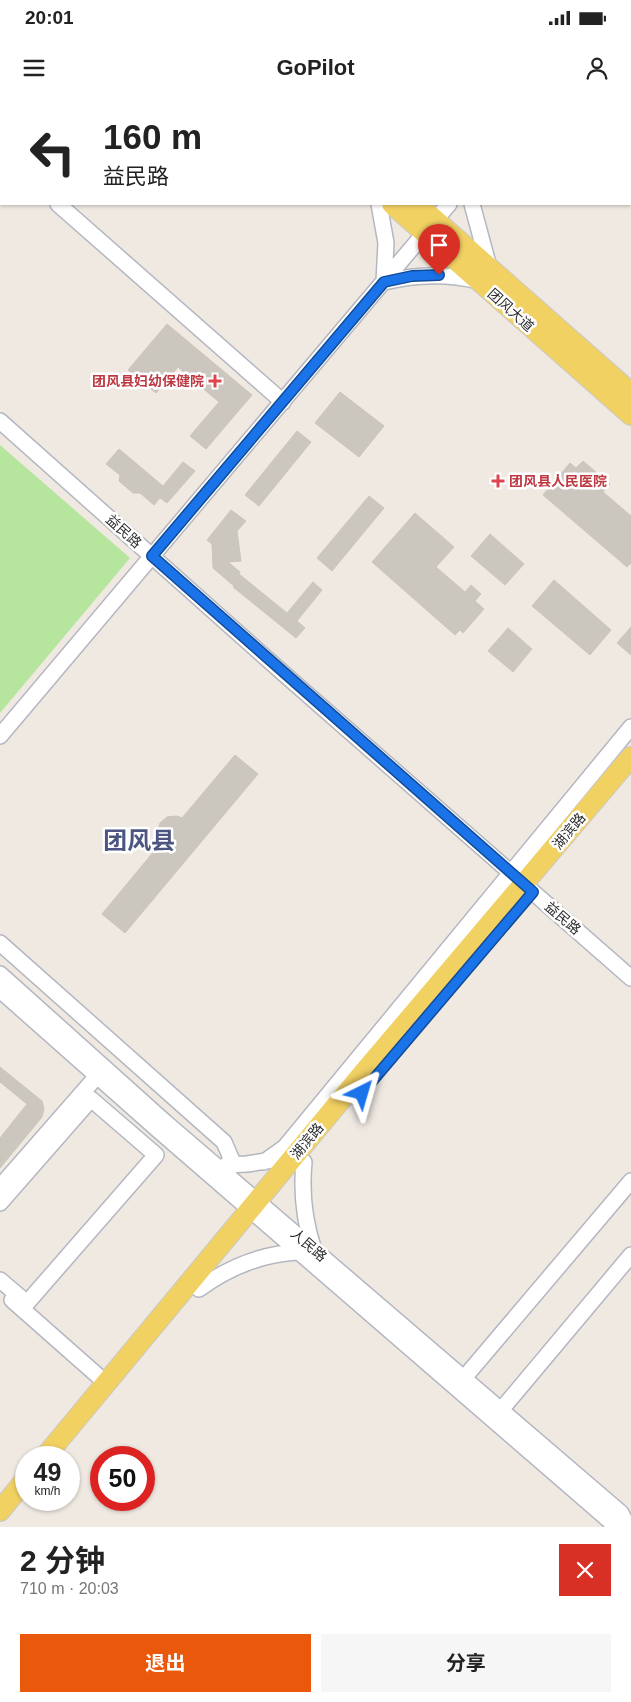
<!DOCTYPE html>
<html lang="zh">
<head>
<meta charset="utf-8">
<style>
  :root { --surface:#fff; --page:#f6f6f6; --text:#222; --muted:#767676; --accent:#ea580c }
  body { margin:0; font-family:Helvetica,"Noto Sans SC",sans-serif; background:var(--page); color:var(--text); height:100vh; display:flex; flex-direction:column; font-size:19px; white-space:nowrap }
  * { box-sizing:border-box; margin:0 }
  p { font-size:16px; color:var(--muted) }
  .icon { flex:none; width:28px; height:28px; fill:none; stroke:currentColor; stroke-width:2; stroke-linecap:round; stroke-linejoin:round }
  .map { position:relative; height:1427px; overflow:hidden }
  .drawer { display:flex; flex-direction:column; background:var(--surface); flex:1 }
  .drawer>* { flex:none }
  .guide { position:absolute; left:0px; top:0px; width:631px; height:105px; box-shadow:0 1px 4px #0004; background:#fff; color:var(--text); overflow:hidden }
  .speed { position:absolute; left:15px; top:1346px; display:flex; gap:10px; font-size:25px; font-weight:700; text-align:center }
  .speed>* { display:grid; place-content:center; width:65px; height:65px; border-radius:50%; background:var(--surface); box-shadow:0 1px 4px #0004; line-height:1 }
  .speed small { font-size:12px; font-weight:400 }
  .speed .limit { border:8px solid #d22; background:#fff; color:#111 }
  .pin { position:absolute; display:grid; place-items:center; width:42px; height:42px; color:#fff; margin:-51px -21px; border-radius:50% 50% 50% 0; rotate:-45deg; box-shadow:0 0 5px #0007 }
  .pin .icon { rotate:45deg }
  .me { position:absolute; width:55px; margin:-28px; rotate:40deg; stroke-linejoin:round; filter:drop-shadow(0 0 4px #0008) }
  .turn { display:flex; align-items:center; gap:18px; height:105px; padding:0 20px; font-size:22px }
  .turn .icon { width:65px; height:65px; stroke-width:2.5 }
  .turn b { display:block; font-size:35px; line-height:42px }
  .round { display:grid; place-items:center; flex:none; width:52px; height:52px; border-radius:0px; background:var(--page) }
  .summary { display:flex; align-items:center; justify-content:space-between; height:85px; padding:0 20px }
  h1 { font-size:30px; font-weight:700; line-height:38px }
  .cta { display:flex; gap:10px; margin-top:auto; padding:10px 20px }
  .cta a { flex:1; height:58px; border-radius:0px; background:var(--accent); color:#fff; font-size:20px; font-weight:700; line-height:58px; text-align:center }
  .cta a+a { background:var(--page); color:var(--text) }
  .status { display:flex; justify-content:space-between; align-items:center; height:35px; padding:0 25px; background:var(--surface); direction:ltr }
  .status svg { height:14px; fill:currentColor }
  header { display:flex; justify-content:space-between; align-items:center; height:65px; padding:0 20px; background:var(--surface); font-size:22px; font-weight:700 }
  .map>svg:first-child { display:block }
  .green { fill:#b6e59e }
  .building { fill:#cbc7bf; stroke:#cbc5ba }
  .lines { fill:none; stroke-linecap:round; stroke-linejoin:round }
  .minor-casing { stroke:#b4b7c1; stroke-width:18 }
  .major-casing { stroke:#c9c9c9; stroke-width:22 }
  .minor { stroke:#fff; stroke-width:15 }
  .major { stroke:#f2d163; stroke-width:20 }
  .route-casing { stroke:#114b97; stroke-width:12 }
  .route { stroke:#1a73e8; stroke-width:9 }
  .health-dot { fill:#e0444e; stroke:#fff; stroke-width:2 }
  .labels { text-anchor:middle; stroke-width:5; stroke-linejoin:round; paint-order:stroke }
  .street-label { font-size:14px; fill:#2e2e2e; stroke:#fff }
  .health-label { font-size:14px; font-weight:bold; fill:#be3a42; stroke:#fff; text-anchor:end }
  .town-label { font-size:24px; font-weight:bold; fill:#4d5680; stroke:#fff }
</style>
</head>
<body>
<div class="status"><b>20:01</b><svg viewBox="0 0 49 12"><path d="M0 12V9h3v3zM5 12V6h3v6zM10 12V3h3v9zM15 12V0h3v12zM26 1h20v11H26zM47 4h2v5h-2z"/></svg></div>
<header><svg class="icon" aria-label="menu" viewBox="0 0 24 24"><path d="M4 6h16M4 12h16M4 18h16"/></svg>GoPilot<svg class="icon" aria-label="person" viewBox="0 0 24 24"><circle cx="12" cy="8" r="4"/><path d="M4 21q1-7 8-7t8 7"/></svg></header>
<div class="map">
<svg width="631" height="1427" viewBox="0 0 631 1427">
  <rect width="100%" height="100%" fill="#efe9e1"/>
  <path class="green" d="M0,345L130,458L0,613Z"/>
  <path class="building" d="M167,224L252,295L206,349L190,336L219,302L178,267L156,293L128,270Z
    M340,292L384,326L359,357L315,323Z
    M297,331L311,342L259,406L245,395Z
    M119,349L163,386L183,362L195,371L167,403L160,398L154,405L140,393H133L119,381L120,375L106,364Z
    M583,361L610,384L603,392L631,416V463L627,467L543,395L570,363L576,368Z
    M369,396L384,408L332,471L317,458Z
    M231,410L246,421L237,431L241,461L228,462L240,472L239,474L287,513L313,482L322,490L297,521L305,528L296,538L233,487L234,486L213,468L212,444L207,440Z
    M415,413L454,447L436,467L465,492L471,485L481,494L475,501L484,509L463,533L460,530L455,535L372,462Z
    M490,434L524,464L505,485L471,456Z
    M554,480L611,530L590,555L532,506Z
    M631,527V555L617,543Z
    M508,528L532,549L513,572L488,551Z
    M235,655L258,674L125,833L102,814L160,744L157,734L160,723L167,717L177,716L182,718Z
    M0,967L42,1001L44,1009L42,1017L0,1068V1038L27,1004L0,982Z"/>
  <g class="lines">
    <g class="minor-casing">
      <path id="minor" d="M330,1L331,0
        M532,1L533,0
        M0,52L1,53
        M58,104L283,302
        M379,104L386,143L384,182C416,174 446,173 479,181
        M472,104L489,167
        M0,321L283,573L631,878
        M0,636L449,104
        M0,843L224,1042L234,1065
        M0,874L165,1022L621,1413L628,1427
        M0,890L158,1030L611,1422L612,1427
        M264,1062L285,1047L631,627
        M304,1062C301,1093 304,1121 314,1150
        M226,1065L247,1064L272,1060
        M0,1087L97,976
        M0,1103L91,999L156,1055L27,1203L0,1180
        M199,1189C229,1167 260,1154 298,1152
        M12,1200L106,1283
        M464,1278L631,1081
        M501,1310L631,1155"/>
    </g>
    <g class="major-casing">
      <path id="major" d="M275,0L276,1
        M300,0L301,1
        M392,104L631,315
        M417,104L631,293
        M44,1358L364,972L631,657
        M0,1411L26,1379"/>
    </g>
    <use href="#minor" class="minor"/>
    <use href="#major" class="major"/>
  </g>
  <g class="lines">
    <g class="route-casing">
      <path id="route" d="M362,993L533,792L152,456L384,182L412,176L439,175"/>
    </g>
    <use href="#route" class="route"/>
  </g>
  <g class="health-dot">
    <path d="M212.5 273.5h5v5h5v5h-5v5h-5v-5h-5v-5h5z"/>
    <path d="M495.5 373.5h5v5h5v5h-5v5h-5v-5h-5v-5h5z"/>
  </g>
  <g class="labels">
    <g class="street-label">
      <text transform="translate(511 210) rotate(42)" y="5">团风大道</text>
      <text transform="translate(124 431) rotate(42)" y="5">益民路</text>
      <text transform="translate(569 731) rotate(-50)" y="5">湖滨路</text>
      <text transform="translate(563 818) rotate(41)" y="5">益民路</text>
      <text transform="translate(307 1041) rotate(-50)" y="5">湖滨路</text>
      <text transform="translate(309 1145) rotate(41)" y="5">人民路</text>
    </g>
    <g class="health-label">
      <text x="204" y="286">团风县妇幼保健院</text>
      <text x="509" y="386" text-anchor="start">团风县人民医院</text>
    </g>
    <g class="town-label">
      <text x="139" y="749">团风县</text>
    </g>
  </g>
</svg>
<div class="speed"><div>49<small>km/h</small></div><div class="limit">50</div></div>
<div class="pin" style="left:439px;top:175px;background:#d93025"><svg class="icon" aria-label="arrive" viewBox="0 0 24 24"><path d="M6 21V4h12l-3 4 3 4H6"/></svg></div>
<svg class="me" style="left:362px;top:993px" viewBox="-20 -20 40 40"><path d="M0-17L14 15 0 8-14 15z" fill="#1a73e8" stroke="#fff" stroke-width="4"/></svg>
<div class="guide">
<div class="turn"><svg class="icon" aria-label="left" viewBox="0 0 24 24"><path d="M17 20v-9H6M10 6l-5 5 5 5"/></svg><div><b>160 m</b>益民路</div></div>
</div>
</div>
<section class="drawer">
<div class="summary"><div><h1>2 分钟</h1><p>710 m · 20:03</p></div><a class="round" style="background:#d93025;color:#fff"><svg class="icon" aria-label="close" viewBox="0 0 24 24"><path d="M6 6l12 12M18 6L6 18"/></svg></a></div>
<div class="cta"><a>退出</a><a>分享</a></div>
</section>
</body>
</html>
